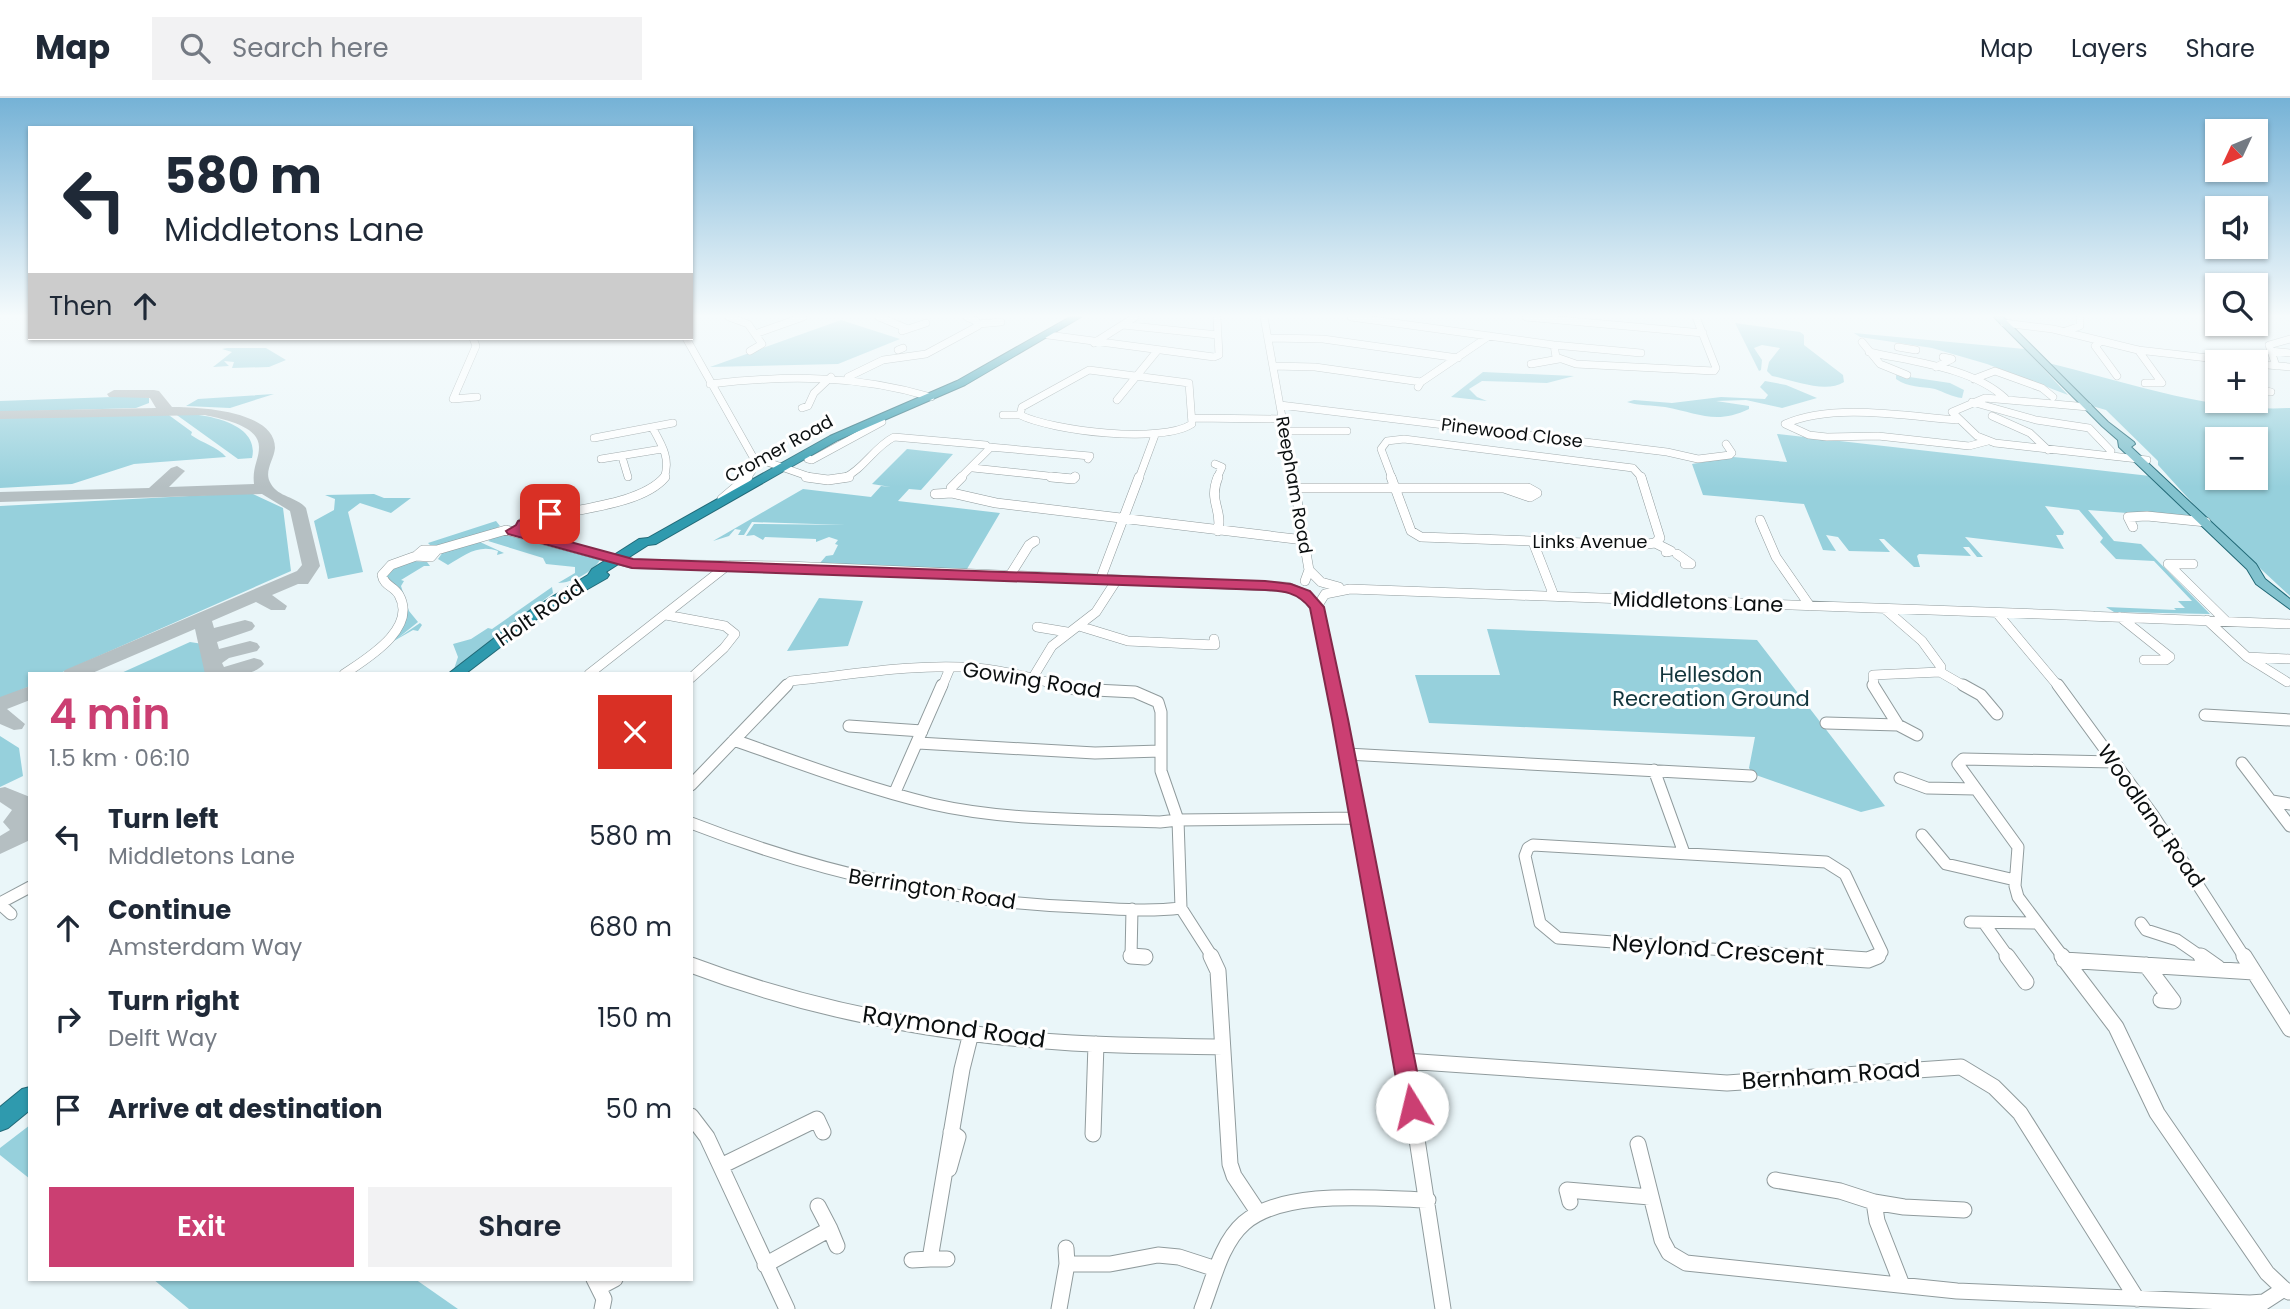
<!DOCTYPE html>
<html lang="en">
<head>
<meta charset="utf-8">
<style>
  :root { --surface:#fff; --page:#f2f2f3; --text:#1f2937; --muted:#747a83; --line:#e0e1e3; --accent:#cb3f72 }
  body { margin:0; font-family:Poppins,sans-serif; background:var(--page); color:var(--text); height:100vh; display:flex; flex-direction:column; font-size:26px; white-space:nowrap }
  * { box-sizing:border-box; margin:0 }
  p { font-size:23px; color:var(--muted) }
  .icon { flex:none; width:38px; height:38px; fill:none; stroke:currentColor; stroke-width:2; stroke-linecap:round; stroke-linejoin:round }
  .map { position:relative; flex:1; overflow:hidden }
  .details { position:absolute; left:28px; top:574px; width:665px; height:609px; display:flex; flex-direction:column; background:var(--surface); border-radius:0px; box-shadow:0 2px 5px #0004 }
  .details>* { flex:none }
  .hud { position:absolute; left:28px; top:28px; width:665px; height:214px; border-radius:0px; box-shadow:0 2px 5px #0004; background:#fff; color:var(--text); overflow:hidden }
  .needle { width:46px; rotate:226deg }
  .buttons { position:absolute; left:2205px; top:21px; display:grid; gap:14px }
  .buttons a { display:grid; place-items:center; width:63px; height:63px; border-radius:0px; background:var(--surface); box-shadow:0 2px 5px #0004; font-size:35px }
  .pin { position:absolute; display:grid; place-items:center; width:60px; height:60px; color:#fff; margin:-30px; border-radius:14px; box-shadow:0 4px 10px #0006 }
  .me { position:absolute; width:77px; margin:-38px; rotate:351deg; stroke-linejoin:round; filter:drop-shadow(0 0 5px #0008) }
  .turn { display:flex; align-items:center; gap:24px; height:147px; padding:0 21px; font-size:32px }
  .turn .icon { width:91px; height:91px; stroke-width:2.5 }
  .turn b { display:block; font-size:49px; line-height:60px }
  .then { display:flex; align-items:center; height:66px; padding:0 21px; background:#0003; gap:14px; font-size:26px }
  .round { display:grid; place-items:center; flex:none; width:74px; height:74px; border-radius:0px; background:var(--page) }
  .head { display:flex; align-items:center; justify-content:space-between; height:119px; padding:0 21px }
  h1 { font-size:42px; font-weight:600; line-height:52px; color:var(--accent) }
  .button { display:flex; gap:14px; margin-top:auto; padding:14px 21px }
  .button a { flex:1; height:80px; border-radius:0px; background:var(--accent); color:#fff; font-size:28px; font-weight:600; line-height:80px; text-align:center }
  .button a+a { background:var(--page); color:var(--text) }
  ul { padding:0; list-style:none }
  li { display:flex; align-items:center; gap:21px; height:91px; padding:0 21px }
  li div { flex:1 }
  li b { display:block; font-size:26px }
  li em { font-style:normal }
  header { display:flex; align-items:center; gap:42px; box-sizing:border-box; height:98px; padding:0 35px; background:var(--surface); border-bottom:2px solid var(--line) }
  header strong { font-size:33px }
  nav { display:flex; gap:38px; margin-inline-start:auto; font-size:24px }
  .search { width:490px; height:63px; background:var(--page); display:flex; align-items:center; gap:18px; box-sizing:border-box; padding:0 24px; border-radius:0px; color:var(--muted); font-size:26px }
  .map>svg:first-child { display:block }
  .green { fill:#96d0dc; fill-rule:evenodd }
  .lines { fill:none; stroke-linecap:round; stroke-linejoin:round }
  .taxiway { fill:#b5bfc2; fill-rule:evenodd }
  .minor-far3-casing { stroke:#909b9d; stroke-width:8 }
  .minor-far2-casing { stroke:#909b9d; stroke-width:10 }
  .minor-far1-casing { stroke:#909b9d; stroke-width:13 }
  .minor-casing { stroke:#909b9d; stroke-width:17 }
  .major-casing { stroke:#226977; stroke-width:2 }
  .highway-casing { stroke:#226977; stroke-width:2 }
  .minor-far3 { stroke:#fff; stroke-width:7 }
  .minor-far2 { stroke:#fff; stroke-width:9 }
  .minor-far1 { stroke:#fff; stroke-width:11 }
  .minor { stroke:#fff; stroke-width:15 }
  .major { fill:#82c2ce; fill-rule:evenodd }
  .highway { fill:#2f9aae; fill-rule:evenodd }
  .route { fill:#cb3f72; stroke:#84294a; stroke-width:2 }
  .labels { text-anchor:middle; stroke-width:6; stroke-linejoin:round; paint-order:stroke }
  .far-street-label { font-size:18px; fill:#0b0f10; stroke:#fff }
  .street-label { font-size:21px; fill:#0b0f10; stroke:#fff }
  .park-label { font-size:21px; fill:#12353c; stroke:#fff }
  .near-street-label { font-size:24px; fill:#0b0f10; stroke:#fff }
</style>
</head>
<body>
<header>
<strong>Map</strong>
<div class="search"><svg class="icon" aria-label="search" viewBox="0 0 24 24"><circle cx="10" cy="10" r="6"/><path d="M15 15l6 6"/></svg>Search here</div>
<nav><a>Map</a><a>Layers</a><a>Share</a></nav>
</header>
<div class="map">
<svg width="2290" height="1211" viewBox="0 0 2290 1211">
  <rect width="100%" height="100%" fill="#eaf6f9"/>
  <path class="green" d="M841,222L900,241L838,266L710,269Z
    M1735,225L1800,234L1804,237V247L1843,277L1844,284C1825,296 1793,282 1772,278L1767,273L1769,264L1780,250L1762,247L1754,250L1762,262L1761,272L1759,273Z
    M1854,235L2025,251L2068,297L1987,266L1932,250L1860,239Z
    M227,250H266L286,262L269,269L232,270L234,264L224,263L229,268L213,269L232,254L222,251Z
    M2048,265C2124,283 2213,315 2290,310V498L2207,421L2158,367V363L2106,312L2092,308ZM2217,341H2256V380H2217Z
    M1483,274L1574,278L1547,285L1482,283L1469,291L1477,299L1487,303L1451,299Z
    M1896,277L1950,285L1964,292L1962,300C1952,299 1944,294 1935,291C1921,288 1909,290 1896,281Z
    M1765,283L1786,287L1817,300L1782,310L1746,302L1716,303L1749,308V311C1716,327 1698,315 1665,309C1652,307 1639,308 1627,304L1634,302L1672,305L1721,299L1765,301L1768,297L1760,289Z
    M274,296L230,310L186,308L198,301Z
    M140,298L149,300V305L136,310L0,314V303Z
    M166,315L192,334L191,337C202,345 218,349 226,359L134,366L72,386L0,390V319Z
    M174,315C197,315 261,322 252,360L238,361Z
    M1777,336L2150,378L2192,420L2088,412L2114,443L2141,446L2210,516L2114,514L2106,509L2176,512L2174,510H2185L2178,503H2192L2154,463L2116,461L2100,444L2103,440L2079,412L2045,408L2064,434L2063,437H2056L2064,451L1965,439L1983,459H1977L1969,449H1963L1971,458L1919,456L1917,458L1920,469H1914L1884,441H1879L1890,454L1849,453L1838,439L1826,437L1836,453L1823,452L1804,406L1703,397L1692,366L1733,359L1787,364Z
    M907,351L953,356L921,392L909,391L898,403L1000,415L967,471L778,465H820L826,458L833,457L838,447L835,446L838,442L829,439L816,444V441L765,439L763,442L754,437L746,438L754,426L846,427L752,424L744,437H738L741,432L735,431L729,438L713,443L803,391L871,399L881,388L891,389L872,386Z
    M246,395L253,396L283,410L291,473L58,576H30V588L0,601V408Z
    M374,396L384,400H411L391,415L360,405L348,414L363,474L328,481L314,423L334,412L335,401L325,397Z
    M496,423L500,428C481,440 454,447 432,449L428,445Z
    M500,436L522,439L600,462C593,474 572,485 558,485L575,475V469L546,466L543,460L488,443Z
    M480,444L504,455L497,457L498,453C478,446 465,457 448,467L438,461L443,454Z
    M412,463L427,464L430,468H424L401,482L404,483L401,488L409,513L418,524L398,540L420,525L422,527L418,533L413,532L385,548L407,511L386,477L395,469Z
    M552,489L553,495L454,571L458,559L453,546L471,541L488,530L492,531Z
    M819,500L863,503L848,548L787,553Z
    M1487,531L1757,542L1885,708L1861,714L1753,676L1749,670L1755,639L1429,625L1415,577H1500Z
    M190,544L203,546L209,576H119Z
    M0,638L19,650L23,678L0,689Z
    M30,1027V1081L0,1057V1050Z
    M153,1181H415L458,1211H189Z"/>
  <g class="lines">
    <path class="taxiway" d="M114,292H154L159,293L172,309C197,309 275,312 275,350C274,362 263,374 271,386C278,399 297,399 306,410L320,468L308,486H298L272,497L287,508L285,512H271L256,504L212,523L214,530L245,522L252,524L255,528L252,532L217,544L219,551L250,543L257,545L260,549L257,553L229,560L222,565L224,569L254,560L261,562L264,566C251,581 223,576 205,576L195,531L90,576H62L65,572L297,473L302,467L290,413L262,396L0,404V394L149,390L171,370L177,368L185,373L169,389L254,386C252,369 259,362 259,349C259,327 221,321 205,317L0,321V313L156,310L150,300L109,299L107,296Z
      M30,588V602L7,611L25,626L22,631L14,632L0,626V599Z
      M5,689L30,699V742L0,756V738L10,732L3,724L12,712L0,704V690Z"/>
    <g class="minor-far3-casing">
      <path id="minor-far3" d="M729,219L748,226L762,246L750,253
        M879,219L908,231L902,233
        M1264,219L1293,380
        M1351,219L1554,247L1641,255L1630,254
        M1526,219L1703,235
        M2004,225L2053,231L2138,252L2243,264
        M978,226L1001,224
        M1123,227L1218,237
        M908,231L926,225
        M2063,234L2080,228V219
        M755,236L803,219
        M1048,237L1214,259L1219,257L1217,219
        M473,240L476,248L453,301L477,299
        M686,240L753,359L752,373L747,380
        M1268,240L1323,241L1458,260
        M1862,244L1880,266L1907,277
        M2100,244L2095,248L2117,278
        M1094,245L1135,219
        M1554,247L1556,259L1576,266L1714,273L1716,270L1696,219
        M1898,249L1916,252
        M898,252L903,250
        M2138,252L2162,285H2145
        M2270,253L2290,255
        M1869,254C1913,264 1971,269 2005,300
        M1531,266L1559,261
        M2256,266L2290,269
        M1273,268L1315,269L1421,284
        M2276,268L2269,247L2290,241
        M1936,269L1952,261L1943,259
        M1089,272L1189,285L1192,326C1161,346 1053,333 1020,317L1022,309Z
        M848,279L883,262L926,256L978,228L976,223L967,219
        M1974,281L1995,273L2042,290L2053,299
        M710,286C786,277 857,277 931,299
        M1418,289L1421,284L1489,238
        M2256,290L2271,294
        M1117,302L1157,253
        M1972,304L2036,322L2089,330L2111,353
        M1280,307L1667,354L1698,361L1730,357L1732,355L1726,346
        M2088,309L1985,300L1952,314L1977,338L1995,345L2147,362
        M802,310L808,308L814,295L831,279
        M1003,317H1020
        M1992,318L2030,335L2048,352
        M1193,320L1282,321
        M1957,322C1905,318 1833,305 1785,326L1809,337L1827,339L1878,338L1969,348L1988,343
        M652,329L673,325
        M1285,333H1347
        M594,340L652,329C662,347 671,361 664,380
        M989,349L1090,358L1088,361
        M622,359L628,379
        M753,359L813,380
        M601,361L662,351
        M808,361L812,362L882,324
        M1215,366L1222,369L1217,380
        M973,370L1067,380
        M844,380C864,371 874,349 894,339L986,347L989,351L960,380
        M1073,380L1075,378
        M1139,380L1155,337
        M1392,380L1381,351L1387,343L1404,341L1633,370L1642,380"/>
    </g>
    <g class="minor-far2-casing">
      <path id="minor-far2" d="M806,379L828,382L849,379
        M962,379L951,390L952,395L996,405L1304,442
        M1051,379L1073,381L1075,379
        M1293,379L1309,472L1305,483
        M1391,379L1411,433L1421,439L1640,447L1655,445L1660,440L1641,379
        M1295,390H1504
        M1504,390H1528L1537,395L1530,399Z
        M935,396L952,395
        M722,401L748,379
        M1760,422L1776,459L1810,508
        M522,425C561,411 639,410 665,379
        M2133,429L2128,419L2147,418L2206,424
        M1218,433C1223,411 1208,404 1218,379
        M1533,444L1554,498
        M1655,445L1671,453L1666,454
        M423,452H437L431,459L416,458Z
        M437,452L506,432L633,466L787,468L1288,489L1307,497L1317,509L1332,589
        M1677,456L1691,466H1685
        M2193,466H2168L2226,523
        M1309,472L1321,484L1339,489
        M1009,479L1029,447L1035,443
        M1100,482L1139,379
        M1317,509L1325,496L1350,491L2093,518
        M1997,515L2059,589
        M666,517L725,528L735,536L724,550L691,580
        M2087,518L2290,526
        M2120,519L2170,559L2166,562H2144
        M2207,522L2247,559L2290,561
        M1079,528L1128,543L1215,547L1214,541
        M1037,529L1067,534
        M2247,559L2287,584
        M1940,574L1966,589
        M344,576C366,561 418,531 399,497C394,488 384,488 382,477L391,467L416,458
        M589,576L728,467
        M1032,581L1052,548L1096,514L1116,483
        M785,589L791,583C851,577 915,565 976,570C1007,573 1036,581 1066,589
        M942,589L950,570
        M1874,589L1873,577L1940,574L1941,569L1922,543L1885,511"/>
    </g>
    <g class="minor-far1-casing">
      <path id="minor-far1" d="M1060,587L1075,591L1135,594L1158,604L1161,614V673L1178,722L1358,720
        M1332,587L1385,860
        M1963,587L1981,597L1997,616
        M2058,587L2153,717L2245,860
        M2205,617L2290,622
        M1826,625L1898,627L1873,587
        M1898,627L1917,637
        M849,628L922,633
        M734,642C799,665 865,690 932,706C1006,723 1085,721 1160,724L1178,722L1181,810L1213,860
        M918,645L1095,655L1160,653
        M1347,656L1751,678
        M2242,665L2290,728
        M1654,672L1684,755
        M1900,680L1927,690L1975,691
        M691,687L787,587
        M895,694L942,587
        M2272,703L2290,706
        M691,725C817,774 945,804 1080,809C1114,811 1147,814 1181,810
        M1922,737L1946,766L2015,782
        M0,805L30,789
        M0,806L11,816
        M1132,811L1131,859H1145
        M1970,824L2036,825
        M1984,825L2009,860
        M2141,825L2146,832L2177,842L2203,860
        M1835,860L1558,840L1540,825L1525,758L1528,750L1533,747L1826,764L1845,776L1882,854L1876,860
        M2064,860L2018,799L2015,788L2018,749L1958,666L1963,661L2114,664"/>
    </g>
    <g class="minor-casing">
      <path id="minor" d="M1131,858L1145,859
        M1211,858L1218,873L1230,1066L1234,1078L1258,1114
        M1385,858L1405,963L1443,1211
        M1810,858L1868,862L1878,858
        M2007,858L2026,884
        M2062,858L2116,929L2157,1015L2267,1175L2284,1191
        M2201,858L2218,870
        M2244,858L2290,931
        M2064,862L2254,874
        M691,867C813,913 942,937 1072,945C1122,948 1172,948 1222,949
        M2146,867L2173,903L2161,902
        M1405,963L1727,985L1961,969L1994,989L2020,1015L2137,1201
        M691,1018L707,1039L787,1211
        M1093,1036L1096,946
        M1638,1046L1662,1142L1669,1155L1686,1165L1957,1193L2250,1205L2264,1204L2284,1191L2289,1194
        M721,1068L817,1021L823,1034
        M949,1071L958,1039L951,1034
        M1775,1082L1840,1093L1874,1104
        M1570,1104L1567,1092L1650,1099
        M830,1131L837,1148
        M1066,1150L1067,1166H1110L1158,1157L1179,1159L1216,1171
        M930,1161H947
        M912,1162L930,1161L962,971L971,935
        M765,1167L830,1131L818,1108
        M594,1181L604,1201L602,1211
        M1902,1187L1877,1123L1874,1104L1904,1109L1964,1112
        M600,1189L615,1181
        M1059,1211L1067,1166
        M1202,1211C1213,1183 1221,1145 1244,1125C1284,1090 1378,1101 1428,1102"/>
    </g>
    <g class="major-casing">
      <path id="major" d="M1994,219H2003L2108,324L2134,344L2135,346L2131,349L2256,466L2265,481L2290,501V511L2256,486L2247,471L2119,349L2118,342L2102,328Z"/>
    </g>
    <g class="highway-casing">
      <path id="highway" d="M1070,219H1081L965,287L838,342L656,446L648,447L606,474L609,477L607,480L542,517L465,576H448L532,511L588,477L592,471L639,441L648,440L830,338L957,283Z
        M30,989V1012L8,1030L0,1033V1009L22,991Z"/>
    </g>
    <use href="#minor-far3" class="minor-far3"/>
    <use href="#minor-far2" class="minor-far2"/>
    <use href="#minor-far1" class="minor-far1"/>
    <use href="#minor" class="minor"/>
    <use href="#major" class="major"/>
    <use href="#highway" class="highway"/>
  </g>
  <linearGradient id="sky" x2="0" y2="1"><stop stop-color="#75b2d6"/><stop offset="0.56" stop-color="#f6fbfc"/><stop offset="1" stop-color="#f6fbfc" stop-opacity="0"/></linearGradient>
  <rect width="2290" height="389" fill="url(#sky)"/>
  <path class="route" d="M550,412L557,416L555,418L529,428L526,432L633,461L1265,483L1291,486L1310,493L1324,509L1348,621L1424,1009L1421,1016L1412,1019L1404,1016L1401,1009L1332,621L1310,510C1297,494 1284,493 1265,492L632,470L508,436L506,433L516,427L518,423Z"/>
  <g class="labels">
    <g class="far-street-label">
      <text transform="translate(1512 335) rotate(7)" y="6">Pinewood Close</text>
      <text transform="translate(779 351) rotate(-29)" y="6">Cromer Road</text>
      <text transform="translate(1294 387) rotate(80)" y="6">Reepham Road</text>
      <text x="1590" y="450">Links Avenue</text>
    </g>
    <g class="street-label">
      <text transform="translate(1698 504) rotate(2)" y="7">Middletons Lane</text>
      <text transform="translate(540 515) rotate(-34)" y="7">Holt Road</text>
      <text transform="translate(1032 582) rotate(9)" y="7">Gowing Road</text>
      <text transform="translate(2151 718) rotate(55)" y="7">Woodland Road</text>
      <text transform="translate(932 791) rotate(9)" y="7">Berrington Road</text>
    </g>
    <g class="park-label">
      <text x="1711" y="584">Hellesdon<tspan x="1711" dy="24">Recreation Ground</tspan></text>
    </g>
    <g class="near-street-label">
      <text transform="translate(1718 852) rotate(4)" y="8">Neylond Crescent</text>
      <text transform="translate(954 929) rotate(8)" y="8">Raymond Road</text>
      <text transform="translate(1831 977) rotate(-4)" y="8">Bernham Road</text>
    </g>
  </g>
</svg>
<div class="buttons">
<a><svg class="needle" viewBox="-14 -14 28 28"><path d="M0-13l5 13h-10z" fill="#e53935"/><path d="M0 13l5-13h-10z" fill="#747a83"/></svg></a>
<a><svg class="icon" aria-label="sound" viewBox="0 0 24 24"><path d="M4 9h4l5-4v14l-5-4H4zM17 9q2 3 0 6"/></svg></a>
<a><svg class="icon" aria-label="search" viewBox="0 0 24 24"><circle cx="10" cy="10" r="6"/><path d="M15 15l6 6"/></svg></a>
<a>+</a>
<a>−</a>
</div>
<div class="pin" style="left:550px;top:416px;background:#d93025"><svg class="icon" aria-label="arrive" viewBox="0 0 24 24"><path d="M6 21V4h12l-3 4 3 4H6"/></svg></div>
<svg class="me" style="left:1412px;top:1009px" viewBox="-20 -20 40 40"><circle r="19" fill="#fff"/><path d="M0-13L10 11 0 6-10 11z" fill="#cb3f72"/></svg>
<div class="hud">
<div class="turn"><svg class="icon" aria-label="left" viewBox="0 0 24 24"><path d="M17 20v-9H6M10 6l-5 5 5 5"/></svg><div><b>580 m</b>Middletons Lane</div></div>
<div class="then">Then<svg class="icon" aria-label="ahead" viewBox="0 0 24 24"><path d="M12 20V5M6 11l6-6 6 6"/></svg></div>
</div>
<section class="details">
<div class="head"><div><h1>4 min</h1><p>1.5 km · 06:10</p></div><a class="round" style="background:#d93025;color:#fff"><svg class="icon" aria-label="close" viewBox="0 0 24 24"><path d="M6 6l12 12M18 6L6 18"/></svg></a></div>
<ul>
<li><svg class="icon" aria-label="left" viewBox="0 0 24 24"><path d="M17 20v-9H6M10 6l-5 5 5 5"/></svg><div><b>Turn left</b><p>Middletons Lane</p></div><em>580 m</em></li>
<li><svg class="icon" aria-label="ahead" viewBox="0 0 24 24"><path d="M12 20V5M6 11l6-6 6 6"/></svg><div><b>Continue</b><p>Amsterdam Way</p></div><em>680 m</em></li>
<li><svg class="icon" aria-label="right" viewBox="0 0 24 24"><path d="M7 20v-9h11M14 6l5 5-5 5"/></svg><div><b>Turn right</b><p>Delft Way</p></div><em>150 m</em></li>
<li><svg class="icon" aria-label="arrive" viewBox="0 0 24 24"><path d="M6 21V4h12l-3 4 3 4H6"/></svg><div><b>Arrive at destination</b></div><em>50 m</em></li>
</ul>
<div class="button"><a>Exit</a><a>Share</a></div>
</section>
</div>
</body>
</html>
